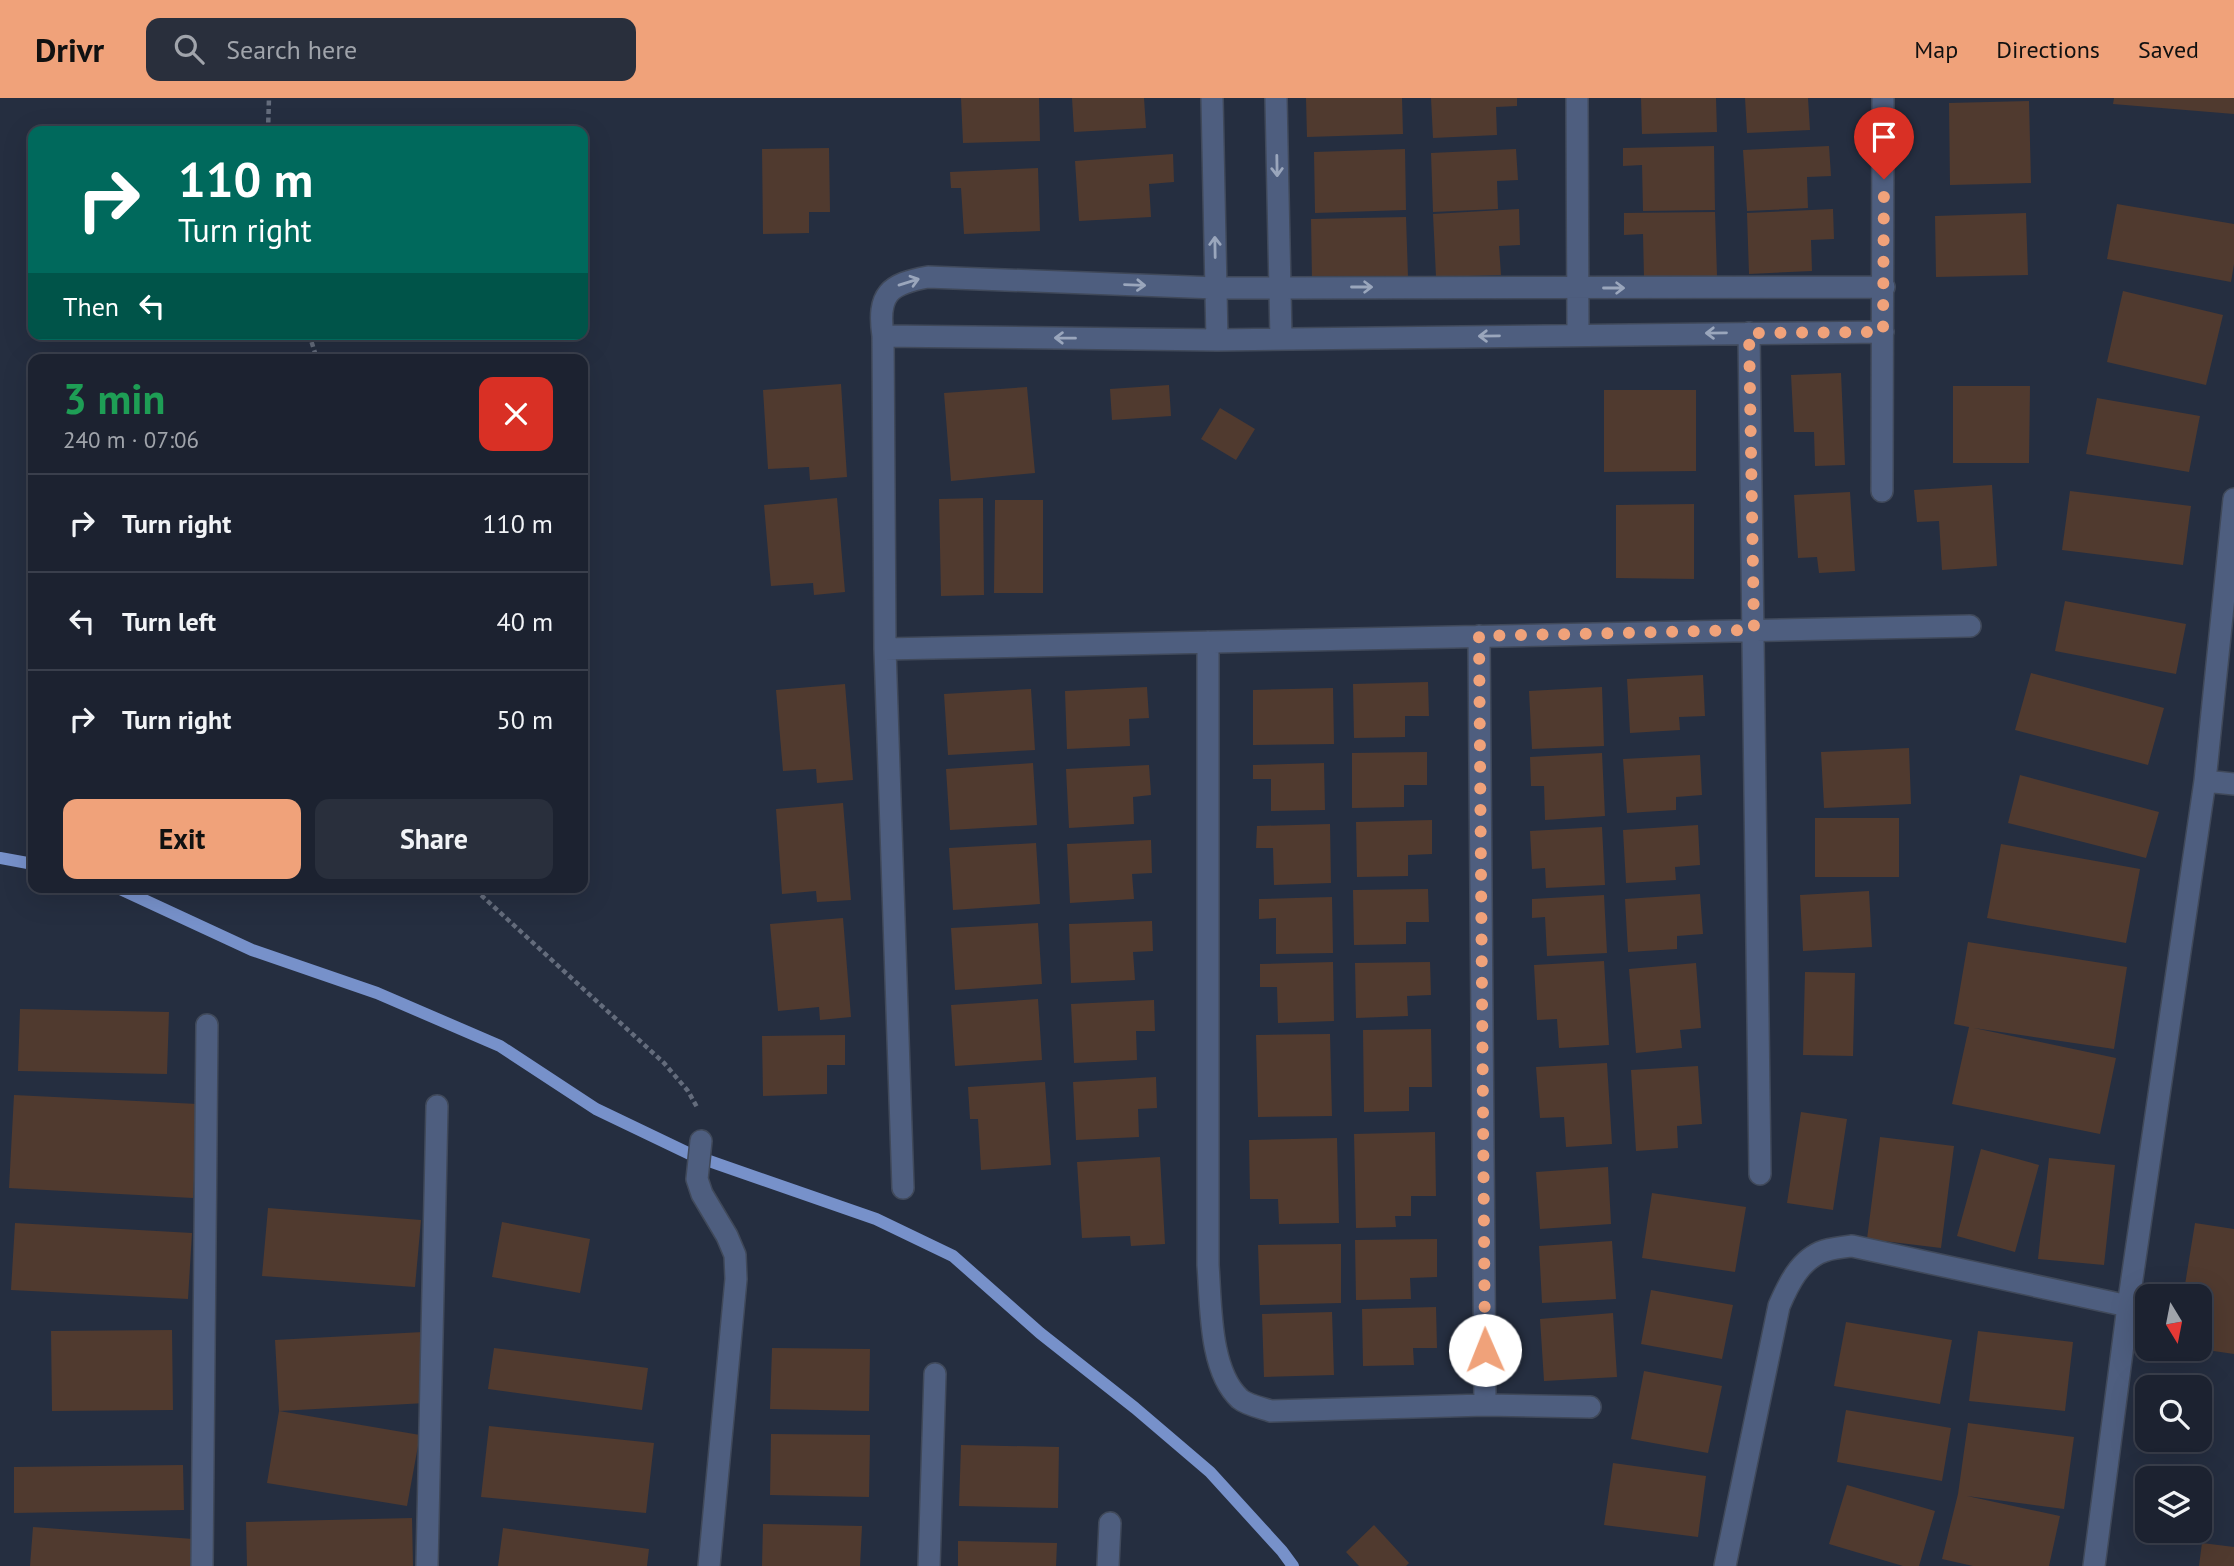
<!DOCTYPE html>
<html lang="en">
<head>
<meta charset="utf-8">
<style>
  :root { --surface:#1c2230; --page:#292f3c; --text:#f1f3f6; --muted:#a0a4ab; --line:#3a3f4c; --accent:#f0a27a }
  body { margin:0; font-family:"PT Sans",sans-serif; background:var(--page); color:var(--text); height:100vh; display:flex; flex-direction:column; font-size:26px; white-space:nowrap }
  * { box-sizing:border-box; margin:0 }
  p { font-size:23px; color:var(--muted) }
  .icon { flex:none; width:38px; height:38px; fill:none; stroke:currentColor; stroke-width:2; stroke-linecap:round; stroke-linejoin:round }
  .map { position:relative; flex:1; overflow:hidden }
  .side { position:absolute; left:28px; top:256px; width:560px; height:539px; display:flex; flex-direction:column; background:var(--surface); border-radius:14px; box-shadow:0 7px 28px #0002,0 0 0 2px var(--line) }
  .side>* { flex:none }
  .banner { position:absolute; left:28px; top:28px; width:560px; height:214px; border-radius:14px; box-shadow:0 7px 28px #0002,0 0 0 2px var(--line); background:#00695c; color:#fff; overflow:hidden }
  .needle { width:46px; rotate:170deg }
  .tools { position:absolute; left:2135px; top:1186px; display:grid; gap:14px }
  .tools a { display:grid; place-items:center; width:77px; height:77px; border-radius:14px; background:var(--surface); box-shadow:0 7px 28px #0002,0 0 0 2px var(--line); font-size:35px }
  .pin { position:absolute; display:grid; place-items:center; width:60px; height:60px; color:#fff; margin:-72px -30px; border-radius:50% 50% 50% 0; rotate:-45deg; box-shadow:0 0 7px #0007 }
  .pin .icon { rotate:45deg }
  .me { position:absolute; width:77px; margin:-38px; rotate:359deg; stroke-linejoin:round; filter:drop-shadow(0 0 5px #0008) }
  .turn { display:flex; align-items:center; gap:24px; height:147px; padding:0 35px; font-size:32px }
  .turn .icon { width:91px; height:91px; stroke-width:2.5 }
  .turn b { display:block; font-size:49px; line-height:60px }
  .then { display:flex; align-items:center; height:66px; padding:0 35px; background:#0003; gap:14px; font-size:26px }
  .round { display:grid; place-items:center; flex:none; width:74px; height:74px; border-radius:14px; background:var(--page) }
  .headline { display:flex; align-items:center; justify-content:space-between; height:119px; padding:0 35px }
  h1 { font-size:42px; font-weight:800; line-height:52px; color:#1e9e55 }
  .cta { display:flex; gap:14px; margin-top:auto; padding:14px 35px }
  .cta a { flex:1; height:80px; border-radius:14px; background:var(--accent); color:#111; font-size:28px; font-weight:800; line-height:80px; text-align:center }
  .cta a+a { background:var(--page); color:var(--text) }
  ul { padding:0; list-style:none }
  li { display:flex; align-items:center; gap:21px; height:98px; padding:0 35px; border-top:2px solid var(--line) }
  li div { flex:1 }
  li b { display:block; font-size:26px }
  li em { font-style:normal }
  header { display:flex; align-items:center; gap:42px; box-sizing:border-box; height:98px; padding:0 35px; background:var(--accent); color:#111 }
  header strong { font-size:33px }
  nav { display:flex; gap:38px; margin-inline-start:auto; font-size:24px }
  .search { width:490px; height:63px; background:var(--page); display:flex; align-items:center; gap:18px; box-sizing:border-box; padding:0 24px; border-radius:14px; color:var(--muted); font-size:26px }
  .map>svg:first-child { display:block }
  .lines { fill:none; stroke-linecap:round; stroke-linejoin:round }
  .stream { stroke:#7791ca; stroke-width:12 }
  .building { fill:#503a2f }
  .lane-casing { stroke:#40495a; stroke-width:24 }
  .street-casing { stroke:#40495a; stroke-width:24 }
  .path { stroke:#646c7c; stroke-width:4.5; stroke-dasharray:5 3.5; stroke-linecap:butt }
  .lane { stroke:#4e5e7f; stroke-width:21 }
  .street { stroke:#4e5e7f; stroke-width:21 }
  .oneway { stroke:#9aa6bc }
  .route { stroke:#f0a27a; stroke-width:12; stroke-dasharray:0 21.6 }
</style>
</head>
<body>
<header>
<strong>Drivr</strong>
<div class="search"><svg class="icon" aria-label="search" viewBox="0 0 24 24"><circle cx="10" cy="10" r="6"/><path d="M15 15l6 6"/></svg>Search here</div>
<nav><a>Map</a><a>Directions</a><a>Saved</a></nav>
</header>
<div class="map">
<svg width="2234" height="1468" viewBox="0 0 2234 1468">
  <rect width="100%" height="100%" fill="#252e40"/>
  <g class="lines">
    <path class="stream" d="M0,760L33,766
      M116,789L252,852L377,895L500,948L596,1011L692,1057L876,1121L953,1158L1040,1235L1135,1310L1210,1374L1282,1453L1293,1468"/>
  </g>
  <path class="building" d="M961,0H1039L1040,43L963,45Z
    M1072,0H1144L1146,30L1074,34Z
    M1306,0H1402L1403,36L1307,39Z
    M1431,0H1517V8L1496,9L1497,37L1433,40Z
    M1641,0H1716L1717,34L1642,36Z
    M1745,0H1808L1810,32L1747,35Z
    M2114,0H2234V16L2113,6Z
    M2029,3L2031,85L1950,87L1949,5Z
    M1714,48L1715,112L1643,113L1642,67L1623,68V50Z
    M1829,48L1831,78L1807,79L1808,110L1747,113L1743,52Z
    M829,50L830,114H809V135L763,136L762,51Z
    M1405,51L1406,112L1315,115L1314,54Z
    M1516,51L1518,82L1497,83L1498,111L1433,114L1431,55Z
    M1173,56L1174,84L1149,86L1151,119L1079,123L1075,63Z
    M1038,70L1040,133L964,136L961,90H951L950,74Z
    M2117,106L2234,126V166L2231,184L2107,161Z
    M1519,111L1520,147L1499,148L1501,177L1436,179L1433,116Z
    M1833,111L1834,141L1811,142L1812,173L1749,176L1747,115Z
    M1715,114L1717,178L1644,179L1643,136L1624,137V115Z
    M2026,115L2028,177L1936,179L1935,118Z
    M1406,119L1408,179L1312,183L1311,121Z
    M2123,193L2223,217L2206,287L2107,264Z
    M1841,275L1845,367L1815,368L1814,334H1794L1791,277Z
    M841,286L847,379L810,382L809,369L768,371L763,292Z
    M1169,287L1171,318L1112,322L1110,291Z
    M1953,288H2030L2029,365H1953Z
    M1027,289L1035,375L951,383L944,295Z
    M1604,292H1696V373L1604,374Z
    M2097,300L2200,318L2189,374L2086,356Z
    M1220,310L1255,331L1236,362L1201,341Z
    M1992,387L1997,468L1942,472L1939,423L1917,424L1914,392Z
    M2070,393L2191,408L2183,467L2062,452Z
    M1850,394L1855,473L1819,475L1817,459L1798,460L1794,397Z
    M837,400L845,494L814,497L813,485L771,488L764,407Z
    M983,400L984,497L941,498L939,401Z
    M995,402H1043V495H994Z
    M1694,406V481L1616,480V407Z
    M2065,503L2186,526L2176,576L2055,553Z
    M2031,575L2164,610L2148,667L2015,632Z
    M1703,577L1705,618L1679,619L1680,632L1630,635L1627,581Z
    M1428,584L1429,618H1405V639L1354,640L1353,586Z
    M845,586L853,682L817,685L816,671L783,673L776,592Z
    M1147,589L1149,620L1129,621L1130,648L1067,651L1065,593Z
    M1602,589L1604,648L1532,651L1529,593Z
    M1333,590L1334,646L1253,647V592Z
    M1031,591L1035,652L948,657L944,596Z
    M1909,650L1911,706L1824,710L1821,654Z
    M1427,654V687H1404V709L1352,710V655Z
    M1602,655L1605,718L1545,722L1544,688H1531L1530,659Z
    M1700,657L1702,697L1676,699V712L1627,715L1623,661Z
    M1033,665L1037,727L950,732L946,671Z
    M1324,665L1325,712L1271,713V681H1253V667Z
    M1149,667L1151,697L1133,699L1134,726L1069,730L1066,671Z
    M2020,677L2159,714L2146,760L2008,725Z
    M843,705L851,802L817,804L816,793L782,796L776,711Z
    M1815,720H1899V779H1815Z
    M1432,722V756L1408,757V778L1357,779L1356,724Z
    M1330,726L1331,785L1274,787L1273,750H1256L1257,728Z
    M1698,727L1700,767L1675,769L1676,782L1626,785L1623,732Z
    M1602,729L1605,787L1546,790L1545,770L1532,771L1530,733Z
    M1151,742L1152,775L1132,776L1134,801L1070,805L1067,746Z
    M1036,745L1040,806L953,812L949,750Z
    M2001,746L2140,771L2126,845L1987,820Z
    M1428,791L1429,824H1406V846L1354,847L1353,792Z
    M1869,793L1872,849L1803,853L1800,797Z
    M1700,796L1703,836L1677,838V851L1628,854L1625,801Z
    M1604,797L1607,855L1547,858L1545,819L1532,820V801Z
    M1332,799L1333,855L1276,856V820L1259,821V801Z
    M843,820L851,919L820,922L819,909L778,913L770,826Z
    M1152,823L1153,853L1133,854L1135,882L1071,885L1069,826Z
    M1038,825L1042,886L955,892L951,830Z
    M1968,844L2127,869L2114,951L1974,930L2116,960L2100,1036L1952,1006L1969,929L1954,926Z
    M1604,863L1609,947L1559,950L1557,921L1537,922L1534,867Z
    M1333,864L1334,923L1278,925L1277,889H1260V866Z
    M1430,864L1431,897L1407,898L1408,918L1356,920L1355,865Z
    M1696,865L1701,930L1680,932L1682,950L1636,955L1629,871Z
    M1805,874L1855,875L1853,958L1803,957Z
    M1038,901L1042,962L955,968L951,907Z
    M1154,902L1155,933H1136L1137,962L1074,965L1071,906Z
    M20,911L169,914L167,976L18,973Z
    M1431,931L1432,989H1409V1013L1364,1014L1363,932Z
    M1330,936L1332,1018L1258,1019L1256,937Z
    M845,937V967H827V996L763,998L762,938Z
    M1607,965L1612,1046L1566,1049L1564,1019L1540,1020L1536,969Z
    M1698,968L1702,1026L1677,1028L1678,1050L1636,1053L1631,972Z
    M1156,979L1157,1010L1138,1011L1139,1039L1076,1042L1073,984Z
    M1045,984L1051,1067L981,1072L978,1021H970L968,989Z
    M14,997L198,1006L193,1100L9,1090Z
    M1801,1014L1847,1021L1833,1112L1787,1105Z
    M1435,1034L1436,1098H1411V1118H1395L1396,1129L1356,1130L1354,1036Z
    M1880,1039L1954,1048L1941,1150L1867,1141Z
    M1337,1040L1339,1125L1279,1126L1278,1101H1250L1249,1042Z
    M1981,1051L2039,1067L2015,1154L1957,1138Z
    M1160,1059L1165,1146L1131,1148L1130,1138L1082,1140L1077,1064Z
    M2049,1060L2115,1067L2104,1167L2038,1161Z
    M1608,1069L1611,1126L1540,1131L1536,1074Z
    M1652,1095L1746,1109L1735,1174L1642,1160Z
    M268,1110L421,1122L415,1189L262,1178Z
    M502,1124L590,1141L580,1195L492,1179Z
    M15,1125L192,1135L188,1201L11,1192Z
    M2195,1125L2234,1131V1256L2200,1251V1199H2183Z
    M1437,1141V1179L1410,1180L1411,1201L1356,1202L1355,1142Z
    M1612,1143L1616,1201L1542,1205L1539,1148Z
    M1341,1146V1205L1260,1207L1258,1147Z
    M1651,1192L1733,1207L1722,1261L1641,1246Z
    M1436,1209L1437,1250H1413L1414,1267L1363,1268L1362,1211Z
    M1332,1214L1334,1277L1264,1279L1262,1216Z
    M1613,1215L1617,1279L1544,1283L1540,1221Z
    M1846,1224L1952,1242L1940,1306L1834,1288Z
    M172,1232L173,1312L52,1313L51,1233Z
    M1978,1233L2073,1244L2065,1313L1969,1303Z
    M423,1234L426,1305L279,1313L420,1337L407,1408L267,1385L279,1313L275,1242Z
    M494,1250L648,1270L642,1312L488,1291Z
    M772,1250L870,1251L869,1313L770,1311Z
    M1644,1273L1722,1288L1708,1355L1631,1341Z
    M1846,1312L1951,1330L1942,1383L1837,1364Z
    M1968,1325L2074,1339L2064,1411L1967,1398L2060,1418L2049,1468H1973L1942,1461L1958,1396Z
    M489,1328L654,1345L646,1415L481,1399Z
    M771,1336L870,1337L869,1399L770,1397Z
    M961,1347L1059,1349L1058,1410L959,1408Z
    M1613,1365L1706,1378L1698,1439L1604,1427Z
    M183,1367L184,1412L14,1415V1369Z
    M1847,1387L1935,1413L1919,1468H1903L1829,1446Z
    M412,1420L413,1468H247L246,1424Z
    M763,1426L862,1428L860,1468H762Z
    M1374,1427L1409,1465L1406,1468H1359L1346,1454Z
    M33,1429L193,1441L191,1468H30Z
    M503,1430L649,1451L647,1468H498Z
    M958,1443L1057,1445L1056,1468H958Z
    M2202,1445L2234,1449V1468H2199Z"/>
  <g class="lines">
    <g class="lane-casing">
      <path id="lane" d="M2205,683L2234,686
        M1725,1468L1779,1208C1788,1187 1800,1161 1824,1153C1833,1150 1843,1149 1852,1148L2128,1208
        M2094,1468L2128,1208L2205,683L2234,401"/>
    </g>
    <g class="street-casing">
      <path id="street" d="M1212,0L1217,242
        M1276,0L1281,241
        M1577,0L1578,237
        M1749,235L1760,1076
        M883,238L1217,242L1883,234
        M1882,393L1883,0
        M1479,538L1485,1307
        M1208,544V1167C1211,1206 1209,1273 1240,1301C1247,1307 1262,1310 1271,1313L1485,1307L1590,1309
        M885,551L1970,528
        M701,1043L697,1081L702,1096L727,1138L735,1157L736,1181L709,1468
        M903,1090L885,551L883,238C877,196 889,186 928,179L1216,190L1884,189
        M202,1468L207,927
        M427,1468L437,1008
        M929,1468L935,1276
        M1108,1468L1110,1425"/>
    </g>
    <path class="path" d="M268,33L269,0
      M309,236L317,261
      M479,789L481,797L664,965L688,993L698,1011"/>
    <use href="#lane" class="lane"/>
    <use href="#street" class="street"/>
  </g>
  <defs><path id="oneway-shaft" d="M-6 0H5M1.5-3L5.5 0L1.5 3" fill="none" stroke-width="1.6" stroke-linecap="round" stroke-linejoin="round" transform="scale(1.75)"/></defs>
  <g class="oneway">
    <use href="#oneway-shaft" transform="translate(1277 68) rotate(89)"/>
    <use href="#oneway-shaft" transform="translate(1215 149) rotate(-91)"/>
    <use href="#oneway-shaft" transform="translate(909 184) rotate(-17)"/>
    <use href="#oneway-shaft" transform="translate(1135 187) rotate(2)"/>
    <use href="#oneway-shaft" transform="translate(1362 189)"/>
    <use href="#oneway-shaft" transform="translate(1614 190)"/>
    <use href="#oneway-shaft" transform="translate(1716 235) rotate(179)"/>
    <use href="#oneway-shaft" transform="translate(1489 238) rotate(179)"/>
    <use href="#oneway-shaft" transform="translate(1065 240) rotate(-179)"/>
  </g>
  <g class="lines">
    <path class="route" d="M1485,1252L1479,538L1754,532L1749,235L1883,234L1884,81"/>
  </g>
</svg>
<div class="tools">
<a><svg class="needle" viewBox="-14 -14 28 28"><path d="M0-13l5 13h-10z" fill="#e53935"/><path d="M0 13l5-13h-10z" fill="#a0a4ab"/></svg></a>
<a><svg class="icon" aria-label="search" viewBox="0 0 24 24"><circle cx="10" cy="10" r="6"/><path d="M15 15l6 6"/></svg></a>
<a><svg class="icon" aria-label="layers" viewBox="0 0 24 24"><path d="M12 4l9 5-9 5-9-5zM3 14l9 5 9-5"/></svg></a>
</div>
<div class="pin" style="left:1884px;top:81px;background:#d93025"><svg class="icon" aria-label="arrive" viewBox="0 0 24 24"><path d="M6 21V4h12l-3 4 3 4H6"/></svg></div>
<svg class="me" style="left:1485px;top:1252px" viewBox="-20 -20 40 40"><circle r="19" fill="#fff"/><path d="M0-13L10 11 0 6-10 11z" fill="#f0a27a"/></svg>
<div class="banner">
<div class="turn"><svg class="icon" aria-label="right" viewBox="0 0 24 24"><path d="M7 20v-9h11M14 6l5 5-5 5"/></svg><div><b>110 m</b>Turn right</div></div>
<div class="then">Then<svg class="icon" aria-label="left" viewBox="0 0 24 24"><path d="M17 20v-9H6M10 6l-5 5 5 5"/></svg></div>
</div>
<section class="side">
<div class="headline"><div><h1>3 min</h1><p>240 m · 07:06</p></div><a class="round" style="background:#d93025;color:#fff"><svg class="icon" aria-label="close" viewBox="0 0 24 24"><path d="M6 6l12 12M18 6L6 18"/></svg></a></div>
<ul>
<li><svg class="icon" aria-label="right" viewBox="0 0 24 24"><path d="M7 20v-9h11M14 6l5 5-5 5"/></svg><div><b>Turn right</b></div><em>110 m</em></li>
<li><svg class="icon" aria-label="left" viewBox="0 0 24 24"><path d="M17 20v-9H6M10 6l-5 5 5 5"/></svg><div><b>Turn left</b></div><em>40 m</em></li>
<li><svg class="icon" aria-label="right" viewBox="0 0 24 24"><path d="M7 20v-9h11M14 6l5 5-5 5"/></svg><div><b>Turn right</b></div><em>50 m</em></li>
</ul>
<div class="cta"><a>Exit</a><a>Share</a></div>
</section>
</div>
</body>
</html>
